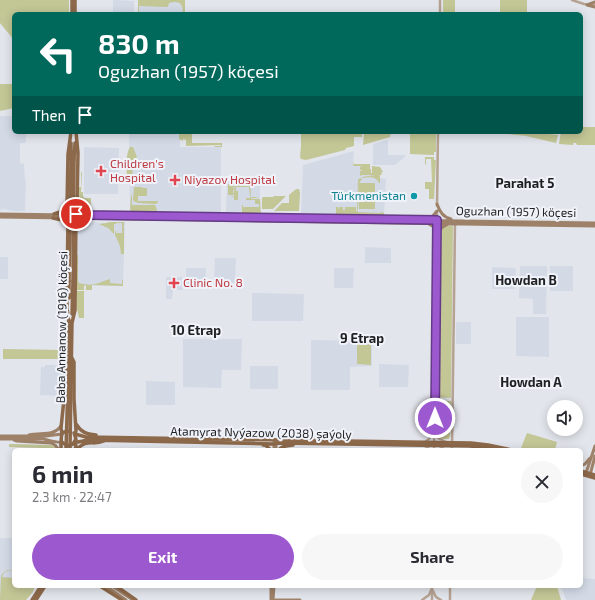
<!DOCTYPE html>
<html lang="en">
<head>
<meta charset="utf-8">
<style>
  :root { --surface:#fff; --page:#f7f7f7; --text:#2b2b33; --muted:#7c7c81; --accent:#9c59cf }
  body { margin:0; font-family:"Exo 2",sans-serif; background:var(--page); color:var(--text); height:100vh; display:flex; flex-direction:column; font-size:15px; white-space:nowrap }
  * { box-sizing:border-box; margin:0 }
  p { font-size:13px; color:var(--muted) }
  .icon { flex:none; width:22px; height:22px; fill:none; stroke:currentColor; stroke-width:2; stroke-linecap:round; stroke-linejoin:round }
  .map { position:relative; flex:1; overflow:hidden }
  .panel { position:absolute; left:12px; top:448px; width:571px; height:140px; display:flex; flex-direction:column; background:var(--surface); border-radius:6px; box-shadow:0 2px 10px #0003 }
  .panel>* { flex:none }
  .top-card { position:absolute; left:12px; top:12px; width:571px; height:122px; border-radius:6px; box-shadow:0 2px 10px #0003; background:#00695c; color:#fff; overflow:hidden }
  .controls { position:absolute; left:547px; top:400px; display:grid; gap:8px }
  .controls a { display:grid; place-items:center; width:36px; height:36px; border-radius:50%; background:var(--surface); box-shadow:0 2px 10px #0003; font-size:20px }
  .pin { position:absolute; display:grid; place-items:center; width:34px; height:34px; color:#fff; margin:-17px; border:2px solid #fff; border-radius:50%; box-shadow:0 1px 4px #0007 }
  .me { position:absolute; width:44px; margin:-22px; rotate:0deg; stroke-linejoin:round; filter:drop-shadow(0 0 3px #0008) }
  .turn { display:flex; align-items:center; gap:14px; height:84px; padding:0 20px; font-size:18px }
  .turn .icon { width:52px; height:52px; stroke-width:2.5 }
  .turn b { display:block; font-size:28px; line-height:34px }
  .then { display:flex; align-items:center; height:38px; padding:0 20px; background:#0003; gap:8px; font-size:15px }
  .round { display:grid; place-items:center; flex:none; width:42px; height:42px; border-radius:21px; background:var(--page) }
  .summary { display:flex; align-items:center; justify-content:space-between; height:68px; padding:0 20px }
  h1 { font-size:24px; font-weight:700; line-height:30px }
  .primary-button { display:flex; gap:8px; margin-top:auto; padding:8px 20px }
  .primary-button a { flex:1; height:46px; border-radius:24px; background:var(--accent); color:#fff; font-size:16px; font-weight:700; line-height:46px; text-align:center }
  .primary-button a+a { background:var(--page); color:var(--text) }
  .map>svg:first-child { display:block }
  .built { fill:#d3dae6 }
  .green { fill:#c3c695 }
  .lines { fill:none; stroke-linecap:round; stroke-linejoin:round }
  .tertiary { stroke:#b6a292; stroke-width:2.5 }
  .secondary { stroke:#9e8169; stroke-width:3 }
  .primary { stroke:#8d694b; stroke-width:3.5 }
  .primary-bridge { stroke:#8d694b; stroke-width:3.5 }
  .route-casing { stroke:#653a87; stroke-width:10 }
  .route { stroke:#9c59cf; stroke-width:7 }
  .health-dot { fill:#e0444e; stroke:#f0f3f9; stroke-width:1.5 }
  .culture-dot { fill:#0f9aa8; stroke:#f0f3f9; stroke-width:1.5 }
  .labels { text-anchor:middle; stroke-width:4; stroke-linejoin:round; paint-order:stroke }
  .health-label { font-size:12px; fill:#be3a42; stroke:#f0f3f9; text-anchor:start }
  .culture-label { font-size:12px; fill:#0d838f; stroke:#f0f3f9; text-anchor:end }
  .street-label { font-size:12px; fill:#1f2022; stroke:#f0f3f9 }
  .neighbourhood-label { font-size:13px; font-weight:bold; fill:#1f2022; stroke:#f0f3f9 }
</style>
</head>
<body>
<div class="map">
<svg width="595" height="600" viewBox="0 0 595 600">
  <rect width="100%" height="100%" fill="#e2e5eb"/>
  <path class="built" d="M113,0L134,1V14H113Z
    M138,1H185V14H138Z
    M0,116H14V132H26V143H20V163L24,164L25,180H26L25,211H12L5,209L0,210Z
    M129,132H180V147H221V213H130Z
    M387,140L388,141V155H405V157L395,165H373V144Z
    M84,147L119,148L118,194H84Z
    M354,151L353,164H370V175H380V178L386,179L384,215L301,213L303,165Z
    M227,181H260V212H226Z
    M83,222H96L99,223H106L110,222H125L123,286L77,285L78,229L81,223Z
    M365,247L391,248V263H365Z
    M0,257H8V279H0Z
    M215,258H236L235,283L214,282Z
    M520,266H547L546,314H533V299L519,298Z
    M550,266H573V291H550Z
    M492,267L516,268L515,289H492Z
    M186,268H206L205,289H186Z
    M334,268H354L353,288H334Z
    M166,277H182V290H173L172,299H166Z
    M252,293L304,294L303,321H252Z
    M516,317H549V357L516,356Z
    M456,322H471V344H456Z
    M183,339H242L241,370H222L221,388L183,387Z
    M311,340L372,341V366L350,367V390H311Z
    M379,364L409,365L408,387H379Z
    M45,365H63V396L40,395L41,367H45Z
    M250,366H278V389H250Z
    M146,381L175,382V405H146Z
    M0,538H14V586H30L20,600H0Z
    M581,578L595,579V600H566L561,586H581Z"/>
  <path class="green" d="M0,0H69V14H14V40L0,23Z
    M138,0H185V14H183C183,3 179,0 169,3L168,7L139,6V14H138Z
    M443,0H455V14H443Z
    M500,0H527V14H500Z
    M0,84H14V108L0,111Z
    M581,127H595V145H577L576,143H573V145L559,144L561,132H581Z
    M179,132H192V143H222V147H214L215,146H221V145L186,146V140L183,139V141L179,139Z
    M301,132H362V137H354V146L346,148L345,150L306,160L301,159L300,157L301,146Z
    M364,132H391L390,137L363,145Z
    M410,132H436V152H434V155L410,154Z
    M488,132H530L558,135L556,143L526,136Z
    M130,147H133L137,157L132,165L133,179H127C127,170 125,155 130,147Z
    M425,157H434V160H436L434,199H429V189H425V182H434V198V182H432L431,159H426V165L425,164Z
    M354,161V164H370V169H371V173H372V166L380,167L383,172L381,173L382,175H380V183H379C376,176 369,177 363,178L362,177L375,175H362L360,176V171H362V170H360V167L362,166H353Z
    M81,172H82L81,192H83V196L84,198H91V212L84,211L79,206V187H81Z
    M360,178L362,179L359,183H375V209H359V183L358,210H357L358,180Z
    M235,181H237L238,183H239L240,182H250L251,196H250L249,187H236V191H238V200H234V197H230L234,196L235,195H228V184L234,185L233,193H234Z
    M134,187H142V188H147V196H138V201H158V202L156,204L139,203L135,202L133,200Z
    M297,189H299L300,193L299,211H274L282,203H289V195L295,190Z
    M131,195L132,196V205H155L157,210L156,214H129L130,213Z
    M274,196H286L273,209H262V198L263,197H273Z
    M250,197H258L256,198H251V199H260L261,215L242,214V205H243V207H259V204H255V200H246V198H250Z
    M336,207H338L339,210V207H343V210H345V207H350V211V207H356V211H358V212L379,213L382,212L384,213V216H336Z
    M110,222H124V226H123V227H124V254H121L120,246L115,235V231H116V233H122V223H116V224H114V234L108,228L99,224L106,223Z
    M446,226H453L451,398L437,397L439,240L440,231Z
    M77,255H78V281L79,283C94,287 97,283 110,279V283L122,284V280H123V286L92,285V290H86V285L84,286V290H77Z
    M77,291H84V318H79L77,309Z
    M357,341H371V365L357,364Z
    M3,349L62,350V359H3Z
    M437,401H451L450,436L449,439H442L439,435Z
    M527,433L557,442L555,450H527L521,448Z
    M9,444L51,445L54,446L57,450H43L42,448L9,447Z
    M7,570H10L14,571V572C9,569 4,571 2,577L14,578V586H35L33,592L26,600H0L1,576L3,573Z
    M537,586H557L561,600H531Z"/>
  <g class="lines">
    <path class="tertiary" d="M572,0L584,4L595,5
      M440,14V0
      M437,206L438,132
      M435,430L438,438L446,442
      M425,442L429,439L433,432
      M425,446L431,450
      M434,450L437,211
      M438,450L444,446
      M452,450L455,224
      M450,586V600
      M432,589L436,597L441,600
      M422,600L429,595L432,588
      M432,600V586"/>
    <path class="secondary" d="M587,5L595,2
      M587,5L595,7
      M437,204C440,212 443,217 451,219
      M0,214L68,215
      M76,214L86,215L595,223
      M0,217L68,218
      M76,219L84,218L595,226
      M426,219L432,217L437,211
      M427,223L434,227L437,235
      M437,235C440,229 441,227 448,224
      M29,435C41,432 53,437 61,426
      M0,436H46L62,434
      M0,439C14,439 28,439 43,439C49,440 56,443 62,442
      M14,440L17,441L51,443L55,445L59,450
      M274,450V440
      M276,450V442
      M581,466L585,464L590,458
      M586,473L595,446
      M590,475L595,456
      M106,586L126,600
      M112,586L133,600
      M271,600H300
      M271,600V586
      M273,600L274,586"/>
    <path class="primary" d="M72,14V0
      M75,14V0
      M76,132L78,153L77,205L76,213
      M71,160V143
      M74,160L75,143
      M77,206C81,213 86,214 94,215
      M54,214L63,211L67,206
      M68,214L67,205L68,154L71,132
      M53,218L62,220L67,226
      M68,219L67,286V308L69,323
      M77,226L80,221L87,218
      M69,298V281
      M72,314L73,281
      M72,323L75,310L76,219
      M71,356L74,362V399L76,431L75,434L86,437L471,443L488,445L512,450
      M68,381L69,320
      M71,381L72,322
      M76,424C81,432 86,434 96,435
      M62,434L61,428L64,399L65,361L68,358
      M62,442L67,446L73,444L76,439L74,433
      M263,445H265L271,450
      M61,450C61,448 61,445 61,443C62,436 59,432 69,431
      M75,450L76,446L75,442H78L88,440L274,444L279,443L470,446L503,450
      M76,450C87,438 93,446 104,441
      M279,450C282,445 288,446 293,445
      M581,471L595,475
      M581,474L595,478
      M100,586L122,600
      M116,586L136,600
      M32,600L41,586
      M36,600L45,586"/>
    <path class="primary-bridge" d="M69,281L71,160
      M73,281L74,160
      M66,450L68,381
      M70,450L71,381"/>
  </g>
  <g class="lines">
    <g class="route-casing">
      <path id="route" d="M76,214L86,215L437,220L435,418"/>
    </g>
    <use href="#route" class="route"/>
  </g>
  <g class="health-dot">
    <path d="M99 165h4v4h4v4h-4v4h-4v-4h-4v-4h4z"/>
    <path d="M173 174h4v4h4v4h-4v4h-4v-4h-4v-4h4z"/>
    <path d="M172 277h4v4h4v4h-4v4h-4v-4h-4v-4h4z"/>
  </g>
  <circle class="culture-dot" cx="414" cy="196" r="4"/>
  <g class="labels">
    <g class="health-label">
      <text x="110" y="168">Children's<tspan x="110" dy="14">Hospital</tspan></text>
      <text x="184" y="184">Niyazov Hospital</text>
      <text x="183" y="287">Clinic No. 8</text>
    </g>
    <g class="culture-label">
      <text x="406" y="200">Türkmenistan</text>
    </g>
    <g class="street-label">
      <text transform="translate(516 212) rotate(1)" y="4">Oguzhan (1957) köçesi</text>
      <text transform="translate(62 327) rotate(-89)" y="4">Baba Annanow (1916) köçesi</text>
      <text transform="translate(261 433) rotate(1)" y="4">Atamyrat Nyýazow (2038) şaýoly</text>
    </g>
    <g class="neighbourhood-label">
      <text x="525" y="188">Parahat 5</text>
      <text x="526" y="285">Howdan B</text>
      <text x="196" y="335">10 Etrap</text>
      <text x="362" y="343">9 Etrap</text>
      <text x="531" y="387">Howdan A</text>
    </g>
  </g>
</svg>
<div class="controls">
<a><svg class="icon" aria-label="sound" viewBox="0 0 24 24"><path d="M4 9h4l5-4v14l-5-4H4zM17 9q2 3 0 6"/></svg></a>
</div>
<div class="pin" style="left:76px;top:214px;background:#d93025"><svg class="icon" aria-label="arrive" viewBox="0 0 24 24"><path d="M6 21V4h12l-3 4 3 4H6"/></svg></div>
<svg class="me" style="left:435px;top:418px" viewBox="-20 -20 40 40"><circle r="17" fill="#9c59cf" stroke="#fff" stroke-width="3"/><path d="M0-11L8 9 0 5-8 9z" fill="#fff"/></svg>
<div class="top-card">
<div class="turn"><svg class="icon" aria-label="left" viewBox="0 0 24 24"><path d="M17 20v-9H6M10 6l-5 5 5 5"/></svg><div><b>830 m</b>Oguzhan (1957) köçesi</div></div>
<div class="then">Then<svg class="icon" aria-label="arrive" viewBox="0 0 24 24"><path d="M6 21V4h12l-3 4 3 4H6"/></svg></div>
</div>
<section class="panel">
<div class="summary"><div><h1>6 min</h1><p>2.3 km · 22:47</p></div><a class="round"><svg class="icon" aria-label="close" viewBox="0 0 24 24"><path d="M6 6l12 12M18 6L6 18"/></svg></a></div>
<div class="primary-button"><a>Exit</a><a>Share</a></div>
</section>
</div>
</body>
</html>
